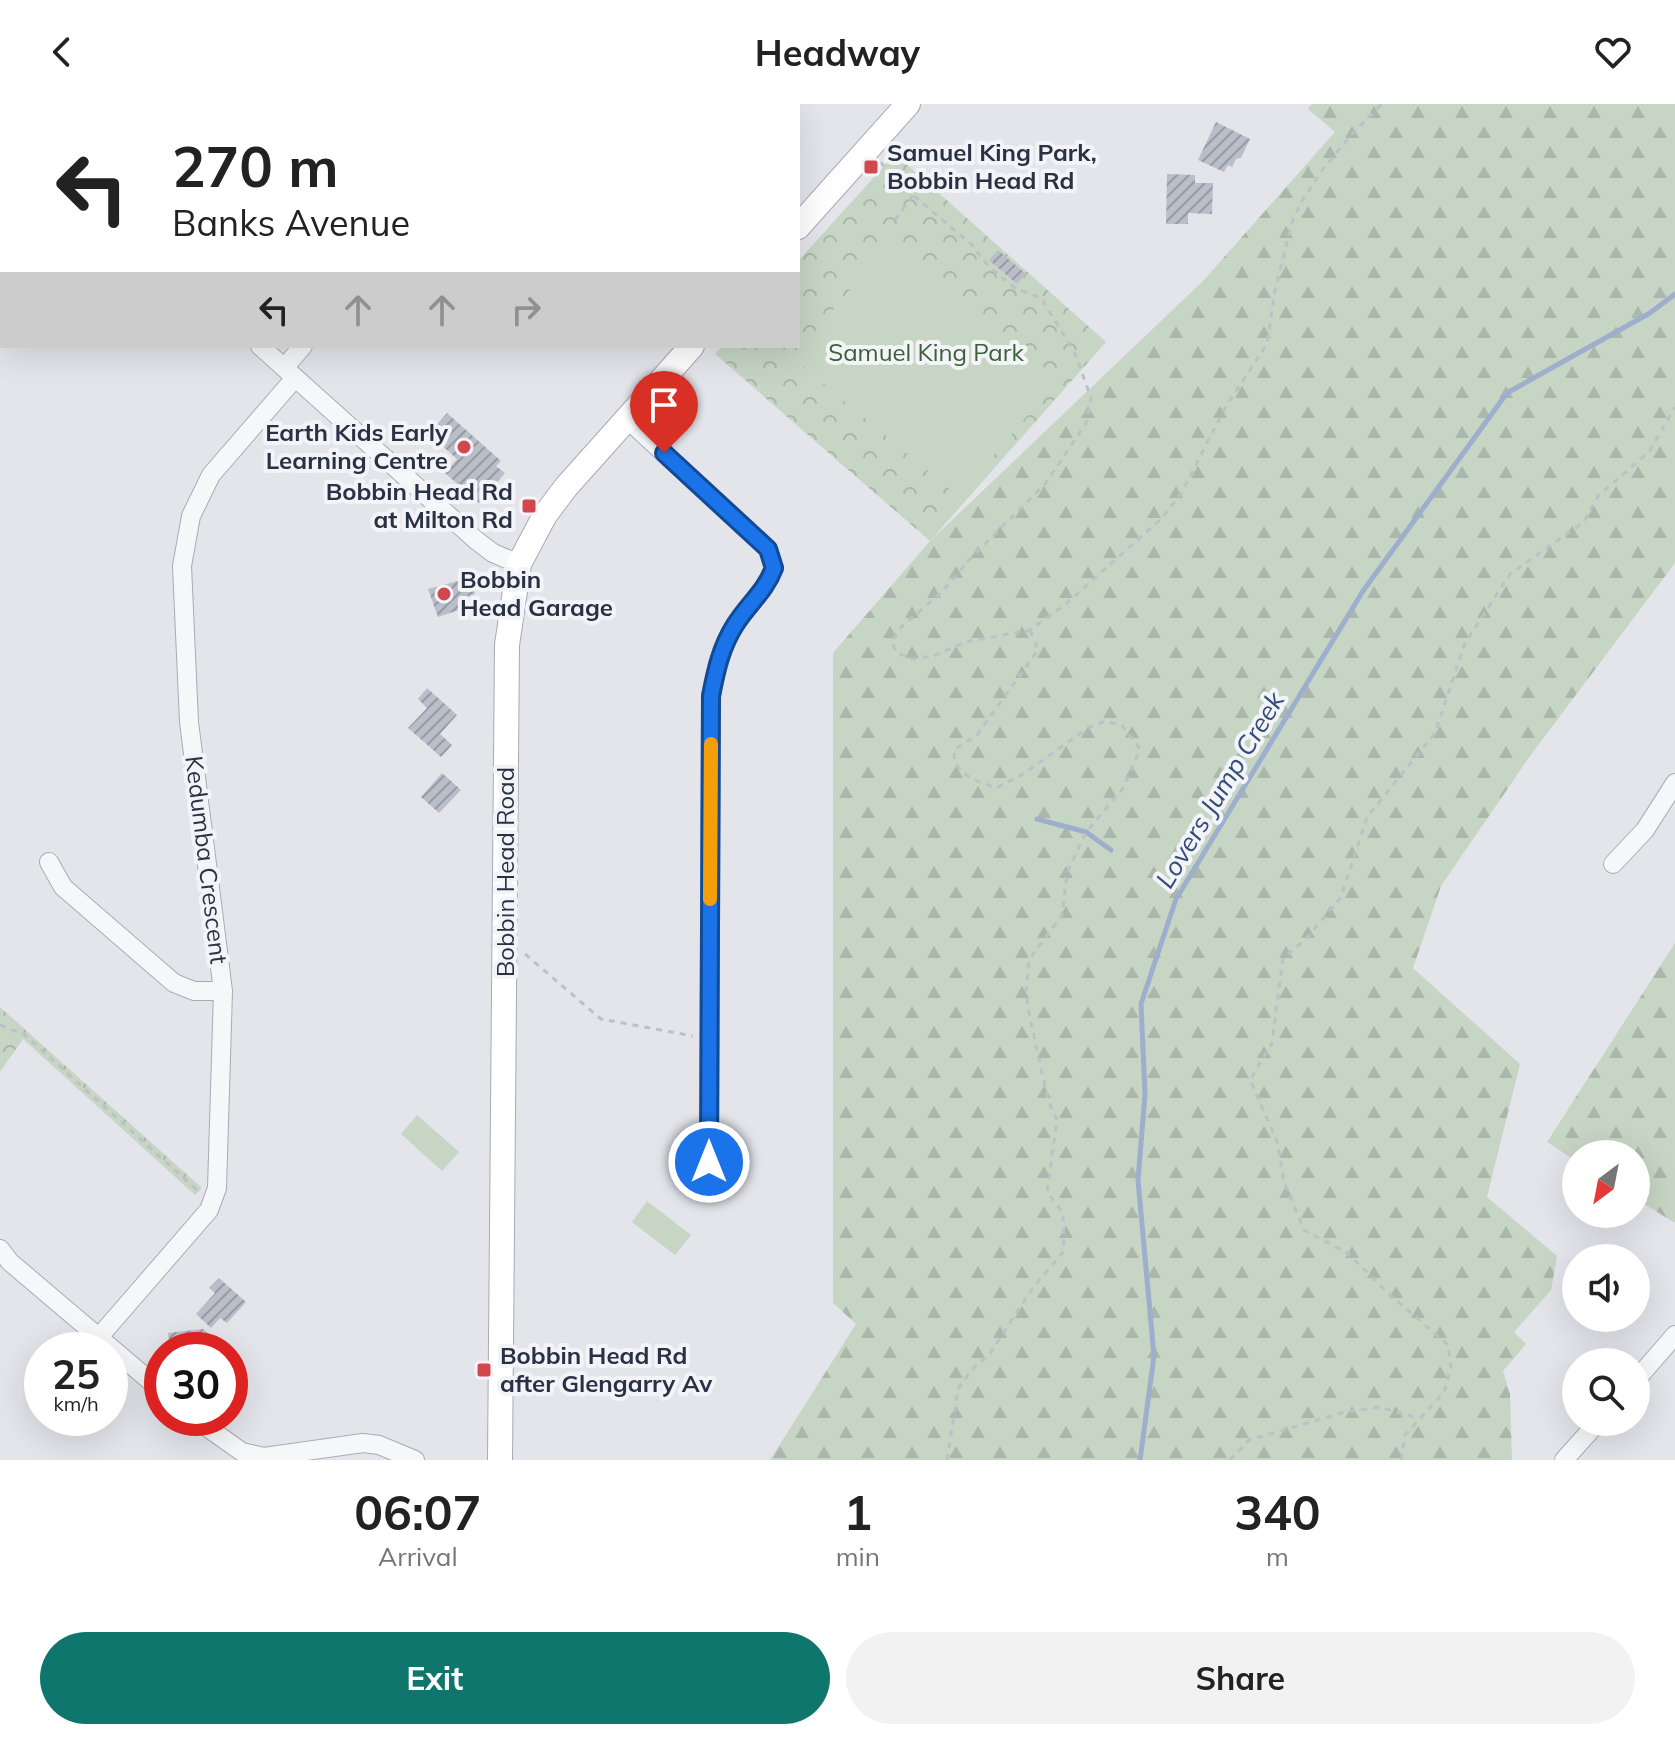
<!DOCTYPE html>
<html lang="en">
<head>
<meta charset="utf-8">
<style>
  :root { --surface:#fff; --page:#f2f2f2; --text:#222; --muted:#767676; --accent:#0f766e }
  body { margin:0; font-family:Mulish,sans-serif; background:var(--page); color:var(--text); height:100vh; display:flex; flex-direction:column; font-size:30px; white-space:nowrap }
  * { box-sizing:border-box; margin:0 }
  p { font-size:26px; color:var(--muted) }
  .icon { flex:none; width:44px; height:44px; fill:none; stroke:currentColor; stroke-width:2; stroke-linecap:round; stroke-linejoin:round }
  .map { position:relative; height:1356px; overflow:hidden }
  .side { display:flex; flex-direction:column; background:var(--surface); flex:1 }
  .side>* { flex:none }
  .banner { position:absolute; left:0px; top:0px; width:800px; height:244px; box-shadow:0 8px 32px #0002; background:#fff; color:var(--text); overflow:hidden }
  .needle { width:52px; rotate:212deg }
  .fabs { position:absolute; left:1562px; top:1036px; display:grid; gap:16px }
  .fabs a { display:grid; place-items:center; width:88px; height:88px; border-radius:50%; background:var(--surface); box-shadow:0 8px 32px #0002; font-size:40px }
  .speed { position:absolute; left:24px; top:1228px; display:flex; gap:16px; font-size:40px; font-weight:700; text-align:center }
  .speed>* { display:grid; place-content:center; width:104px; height:104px; border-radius:50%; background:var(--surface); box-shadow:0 8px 32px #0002; line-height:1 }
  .speed small { font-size:20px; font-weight:400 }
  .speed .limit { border:12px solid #d22; background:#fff; color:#111 }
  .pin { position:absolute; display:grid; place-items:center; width:68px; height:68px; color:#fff; margin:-82px -34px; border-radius:50% 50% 50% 0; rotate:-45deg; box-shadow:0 0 8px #0007 }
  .pin .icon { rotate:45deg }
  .me { position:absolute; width:88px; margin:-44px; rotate:0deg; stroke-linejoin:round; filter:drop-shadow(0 0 6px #0008) }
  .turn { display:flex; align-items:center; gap:28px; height:168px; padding:0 40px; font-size:36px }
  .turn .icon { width:104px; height:104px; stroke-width:2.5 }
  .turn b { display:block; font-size:56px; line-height:68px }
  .lanes { display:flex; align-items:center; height:76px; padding:0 40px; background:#0003; justify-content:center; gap:40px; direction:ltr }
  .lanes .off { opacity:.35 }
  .eta { display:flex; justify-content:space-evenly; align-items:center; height:136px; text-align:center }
  .eta b { font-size:48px; font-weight:700; line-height:56px }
  .button { display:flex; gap:16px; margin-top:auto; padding:16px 40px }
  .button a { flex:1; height:92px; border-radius:48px; background:var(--accent); color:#fff; font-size:32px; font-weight:700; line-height:92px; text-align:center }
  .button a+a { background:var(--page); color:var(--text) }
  header { display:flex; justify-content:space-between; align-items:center; height:104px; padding:0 40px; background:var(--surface); font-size:36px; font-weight:700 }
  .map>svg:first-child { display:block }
  .forest { fill:url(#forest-firs) }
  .park { fill:url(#park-crowns) }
  .garden { fill:#c6d5c4 }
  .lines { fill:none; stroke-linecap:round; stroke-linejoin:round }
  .stream { stroke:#9dafcc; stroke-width:5 }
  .building { fill:url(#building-hatch) }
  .street-casing { stroke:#a8abb6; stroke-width:20 }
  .secondary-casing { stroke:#a8abb6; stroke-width:26 }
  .path { stroke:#bdc0c6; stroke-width:3; stroke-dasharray:6 6; stroke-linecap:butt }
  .street { stroke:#f6f7f9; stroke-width:18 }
  .secondary { stroke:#fff; stroke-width:24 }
  .route-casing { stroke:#114b97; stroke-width:20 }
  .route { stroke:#1a73e8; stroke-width:14 }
  .slow { stroke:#f59e0b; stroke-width:14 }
  .poi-dot { fill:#d2464e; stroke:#f3f4f8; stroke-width:3 }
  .labels { text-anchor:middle; stroke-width:8; stroke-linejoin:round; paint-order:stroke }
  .poi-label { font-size:24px; font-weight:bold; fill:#2a3144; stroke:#f3f4f8; text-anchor:start }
  .park-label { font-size:24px; fill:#3b6037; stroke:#f3f4f8 }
  .street-label { font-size:24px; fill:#2a3144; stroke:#f3f4f8 }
  .water-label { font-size:26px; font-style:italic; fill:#334c79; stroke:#f3f4f8 }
</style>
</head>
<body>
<header><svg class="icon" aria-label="back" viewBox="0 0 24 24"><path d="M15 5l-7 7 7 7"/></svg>Headway<svg class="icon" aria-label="heart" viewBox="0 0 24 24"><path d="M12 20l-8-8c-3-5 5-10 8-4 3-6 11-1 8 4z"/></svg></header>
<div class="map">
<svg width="1675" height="1356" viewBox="0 0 1675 1356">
  <defs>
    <pattern id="forest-firs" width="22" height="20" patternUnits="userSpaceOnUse" patternTransform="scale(2)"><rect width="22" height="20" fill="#c6d5c4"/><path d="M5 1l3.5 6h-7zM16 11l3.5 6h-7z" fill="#aab7aa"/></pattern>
    <pattern id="park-crowns" width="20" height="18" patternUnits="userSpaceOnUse" patternTransform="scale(2)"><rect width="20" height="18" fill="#c6d5c4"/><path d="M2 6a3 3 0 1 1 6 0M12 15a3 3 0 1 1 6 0" fill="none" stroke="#aab7aa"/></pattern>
    <pattern id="building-hatch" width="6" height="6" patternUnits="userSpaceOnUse" patternTransform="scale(2)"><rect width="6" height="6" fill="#babec9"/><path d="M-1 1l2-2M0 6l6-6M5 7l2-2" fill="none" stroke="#979ba5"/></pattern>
  </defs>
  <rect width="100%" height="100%" fill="#e3e5eb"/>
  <path class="forest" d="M1312,0H1675V459L1530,652L1441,782L1413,864L1520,960L1487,1093L1557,1152L1551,1186L1514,1228L1526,1240L1503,1267L1510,1290L1512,1356H770L856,1220L833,1199V549L930,437L1203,177L1335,28L1308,5Z
    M1675,839V1119L1636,1095V1050H1576V1057L1547,1038Z"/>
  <path class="park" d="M895,50L1106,238L930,437L715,250L722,242H798V157Z
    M0,903L202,1084L195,1091L23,935L0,968Z"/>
  <path class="garden" d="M891,136L1058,275L959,393L793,254Z
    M417,1011L459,1048L442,1067L401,1030Z
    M647,1097L691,1131L675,1151L632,1118Z"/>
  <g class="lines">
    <path class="stream" d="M1037,715L1086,728L1111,746
      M1140,1356L1154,1252L1138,1076L1145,990L1141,900L1176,795L1363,487L1507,289L1650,209L1675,190"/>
  </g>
  <path class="building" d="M1216,18L1250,35L1241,54L1236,55L1232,63L1228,61L1224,68L1198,56Z
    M1167,70L1195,71V79H1213L1212,110L1188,109V120H1166Z
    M998,146L1026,170L1017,180L989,156Z
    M447,309L501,357L496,362L505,369L479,399L445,369L457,355L429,330Z
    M469,474L475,490L459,495L462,505L438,513L428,485Z
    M427,584L457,611L440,630L452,641L441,653L408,624L427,604L418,595Z
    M442,669L461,686L439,709L421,693Z
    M219,1174L246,1198L227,1219L220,1214L211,1224L196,1210L215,1189L209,1184Z
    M203,1225L211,1231L212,1246H177L176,1242L170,1243L168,1229Z"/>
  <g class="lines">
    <g class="street-casing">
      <path id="street" d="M511,2L512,0
        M0,4L2,6
        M260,242L477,437L493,449L519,460
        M284,264L303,242
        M627,315L768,445L774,464C765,488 748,500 735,521C721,543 716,566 711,592L709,1058
        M49,758L63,783L174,879L194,887H223
        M1613,760L1645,726L1675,679
        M0,1145L10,1158L162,1287
        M99,1233L209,1106L217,1084L223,887L189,618L182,462L191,412L211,371L295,274
        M1636,1276L1675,1231
        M194,1314L242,1348L264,1353L363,1339L379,1341L415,1356
        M1564,1356L1598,1318"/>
    </g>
    <g class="secondary-casing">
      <path id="secondary" d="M798,123L908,0
        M500,1356L507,541L519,460L545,411L566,383L692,242"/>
    </g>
    <path class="path" d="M880,58L913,91L972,141L989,163L1015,184L1041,194L1075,249L1091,294L1086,319L1046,379L969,456L942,488L898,526L892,538L896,548L912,555L934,552L965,538L1030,526L1067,499L1161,415L1181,390L1225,304L1267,240L1275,187L1292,118L1302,97L1323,65L1352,30L1382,0
      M895,116L913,91
      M525,850L601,915L693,932
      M0,921L25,931L198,1087
      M947,1356L958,1285L973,1264L989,1251L1032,1185L1064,1147L1063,1109L1047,1088L1057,1016L1048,996L1029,909L1026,887L1029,856L1062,811L1067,769L1086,728L1124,683L1140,645L1121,620L1102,618L1088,624L1025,669L996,684C977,676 953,672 954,646L977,631L1038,546L1030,526
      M1230,1356L1249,1336L1345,1308L1379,1303L1418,1314
      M1401,1356L1405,1331L1444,1288L1451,1263L1448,1241L1387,1188L1347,1149L1304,1126L1284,1078L1277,1037L1250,976L1272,939L1283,854L1306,835L1341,793L1367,713L1435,629L1465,539L1510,470L1584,418L1598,392L1649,348L1675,303"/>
    <use href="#street" class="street"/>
    <use href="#secondary" class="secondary"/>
  </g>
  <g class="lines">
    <g class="route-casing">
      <path id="route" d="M664,349L768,445L774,464C765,488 748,500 735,521C721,543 716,566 711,592L709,1058"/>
    </g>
    <use href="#route" class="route"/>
    <path class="slow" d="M710,795L711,640"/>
  </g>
  <g class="poi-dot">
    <rect x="863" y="55" width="16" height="16" rx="4"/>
    <circle cx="464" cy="343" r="8"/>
    <rect x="521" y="394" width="16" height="16" rx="4"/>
    <circle cx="444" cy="490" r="8"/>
    <rect x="476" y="1258" width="16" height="16" rx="4"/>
  </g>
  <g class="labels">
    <g class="poi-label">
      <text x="887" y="57">Samuel King Park,<tspan x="887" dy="28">Bobbin Head Rd</tspan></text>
      <text x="448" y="337" text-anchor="end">Earth Kids Early<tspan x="448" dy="28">Learning Centre</tspan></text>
      <text x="513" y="396" text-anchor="end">Bobbin Head Rd<tspan x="513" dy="28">at Milton Rd</tspan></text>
      <text x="460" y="484">Bobbin<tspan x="460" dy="28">Head Garage</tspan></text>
      <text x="500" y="1260">Bobbin Head Rd<tspan x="500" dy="28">after Glengarry Av</tspan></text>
    </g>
    <g class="park-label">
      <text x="926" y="257">Samuel King Park</text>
    </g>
    <g class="street-label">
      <text transform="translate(206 756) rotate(83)" y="8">Kedumba Crescent</text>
      <text transform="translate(506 768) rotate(-90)" y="8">Bobbin Head Road</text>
    </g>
    <g class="water-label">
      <text transform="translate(1220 686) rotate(-59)" y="9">Lovers Jump Creek</text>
    </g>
  </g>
</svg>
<div class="fabs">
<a><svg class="needle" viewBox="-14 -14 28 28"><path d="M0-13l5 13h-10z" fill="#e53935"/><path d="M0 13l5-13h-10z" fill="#767676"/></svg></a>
<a><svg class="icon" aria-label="sound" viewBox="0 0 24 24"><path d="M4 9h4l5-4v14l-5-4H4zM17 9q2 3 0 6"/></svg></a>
<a><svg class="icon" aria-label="search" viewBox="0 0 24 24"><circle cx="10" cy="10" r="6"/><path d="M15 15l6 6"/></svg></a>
</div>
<div class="speed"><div>25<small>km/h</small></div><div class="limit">30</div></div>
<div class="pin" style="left:664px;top:349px;background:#d93025"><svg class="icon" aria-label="arrive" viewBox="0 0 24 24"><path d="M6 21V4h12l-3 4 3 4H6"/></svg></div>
<svg class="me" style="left:709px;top:1058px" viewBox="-20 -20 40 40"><circle r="17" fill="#1a73e8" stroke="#fff" stroke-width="3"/><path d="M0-11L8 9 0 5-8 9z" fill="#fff"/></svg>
<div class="banner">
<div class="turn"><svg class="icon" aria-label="left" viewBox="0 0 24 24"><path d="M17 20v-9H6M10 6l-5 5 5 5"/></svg><div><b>270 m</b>Banks Avenue</div></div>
<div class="lanes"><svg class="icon" aria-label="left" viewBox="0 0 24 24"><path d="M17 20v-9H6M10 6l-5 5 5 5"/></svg><svg class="icon off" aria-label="ahead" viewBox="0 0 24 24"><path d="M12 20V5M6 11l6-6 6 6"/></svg><svg class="icon off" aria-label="ahead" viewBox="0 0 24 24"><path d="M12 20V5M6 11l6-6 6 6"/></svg><svg class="icon off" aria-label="right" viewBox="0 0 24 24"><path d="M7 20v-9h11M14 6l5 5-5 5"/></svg></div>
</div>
</div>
<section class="side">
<div class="eta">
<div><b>06:07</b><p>Arrival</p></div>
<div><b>1</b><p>min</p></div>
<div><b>340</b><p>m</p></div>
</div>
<div class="button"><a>Exit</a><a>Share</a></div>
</section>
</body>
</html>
